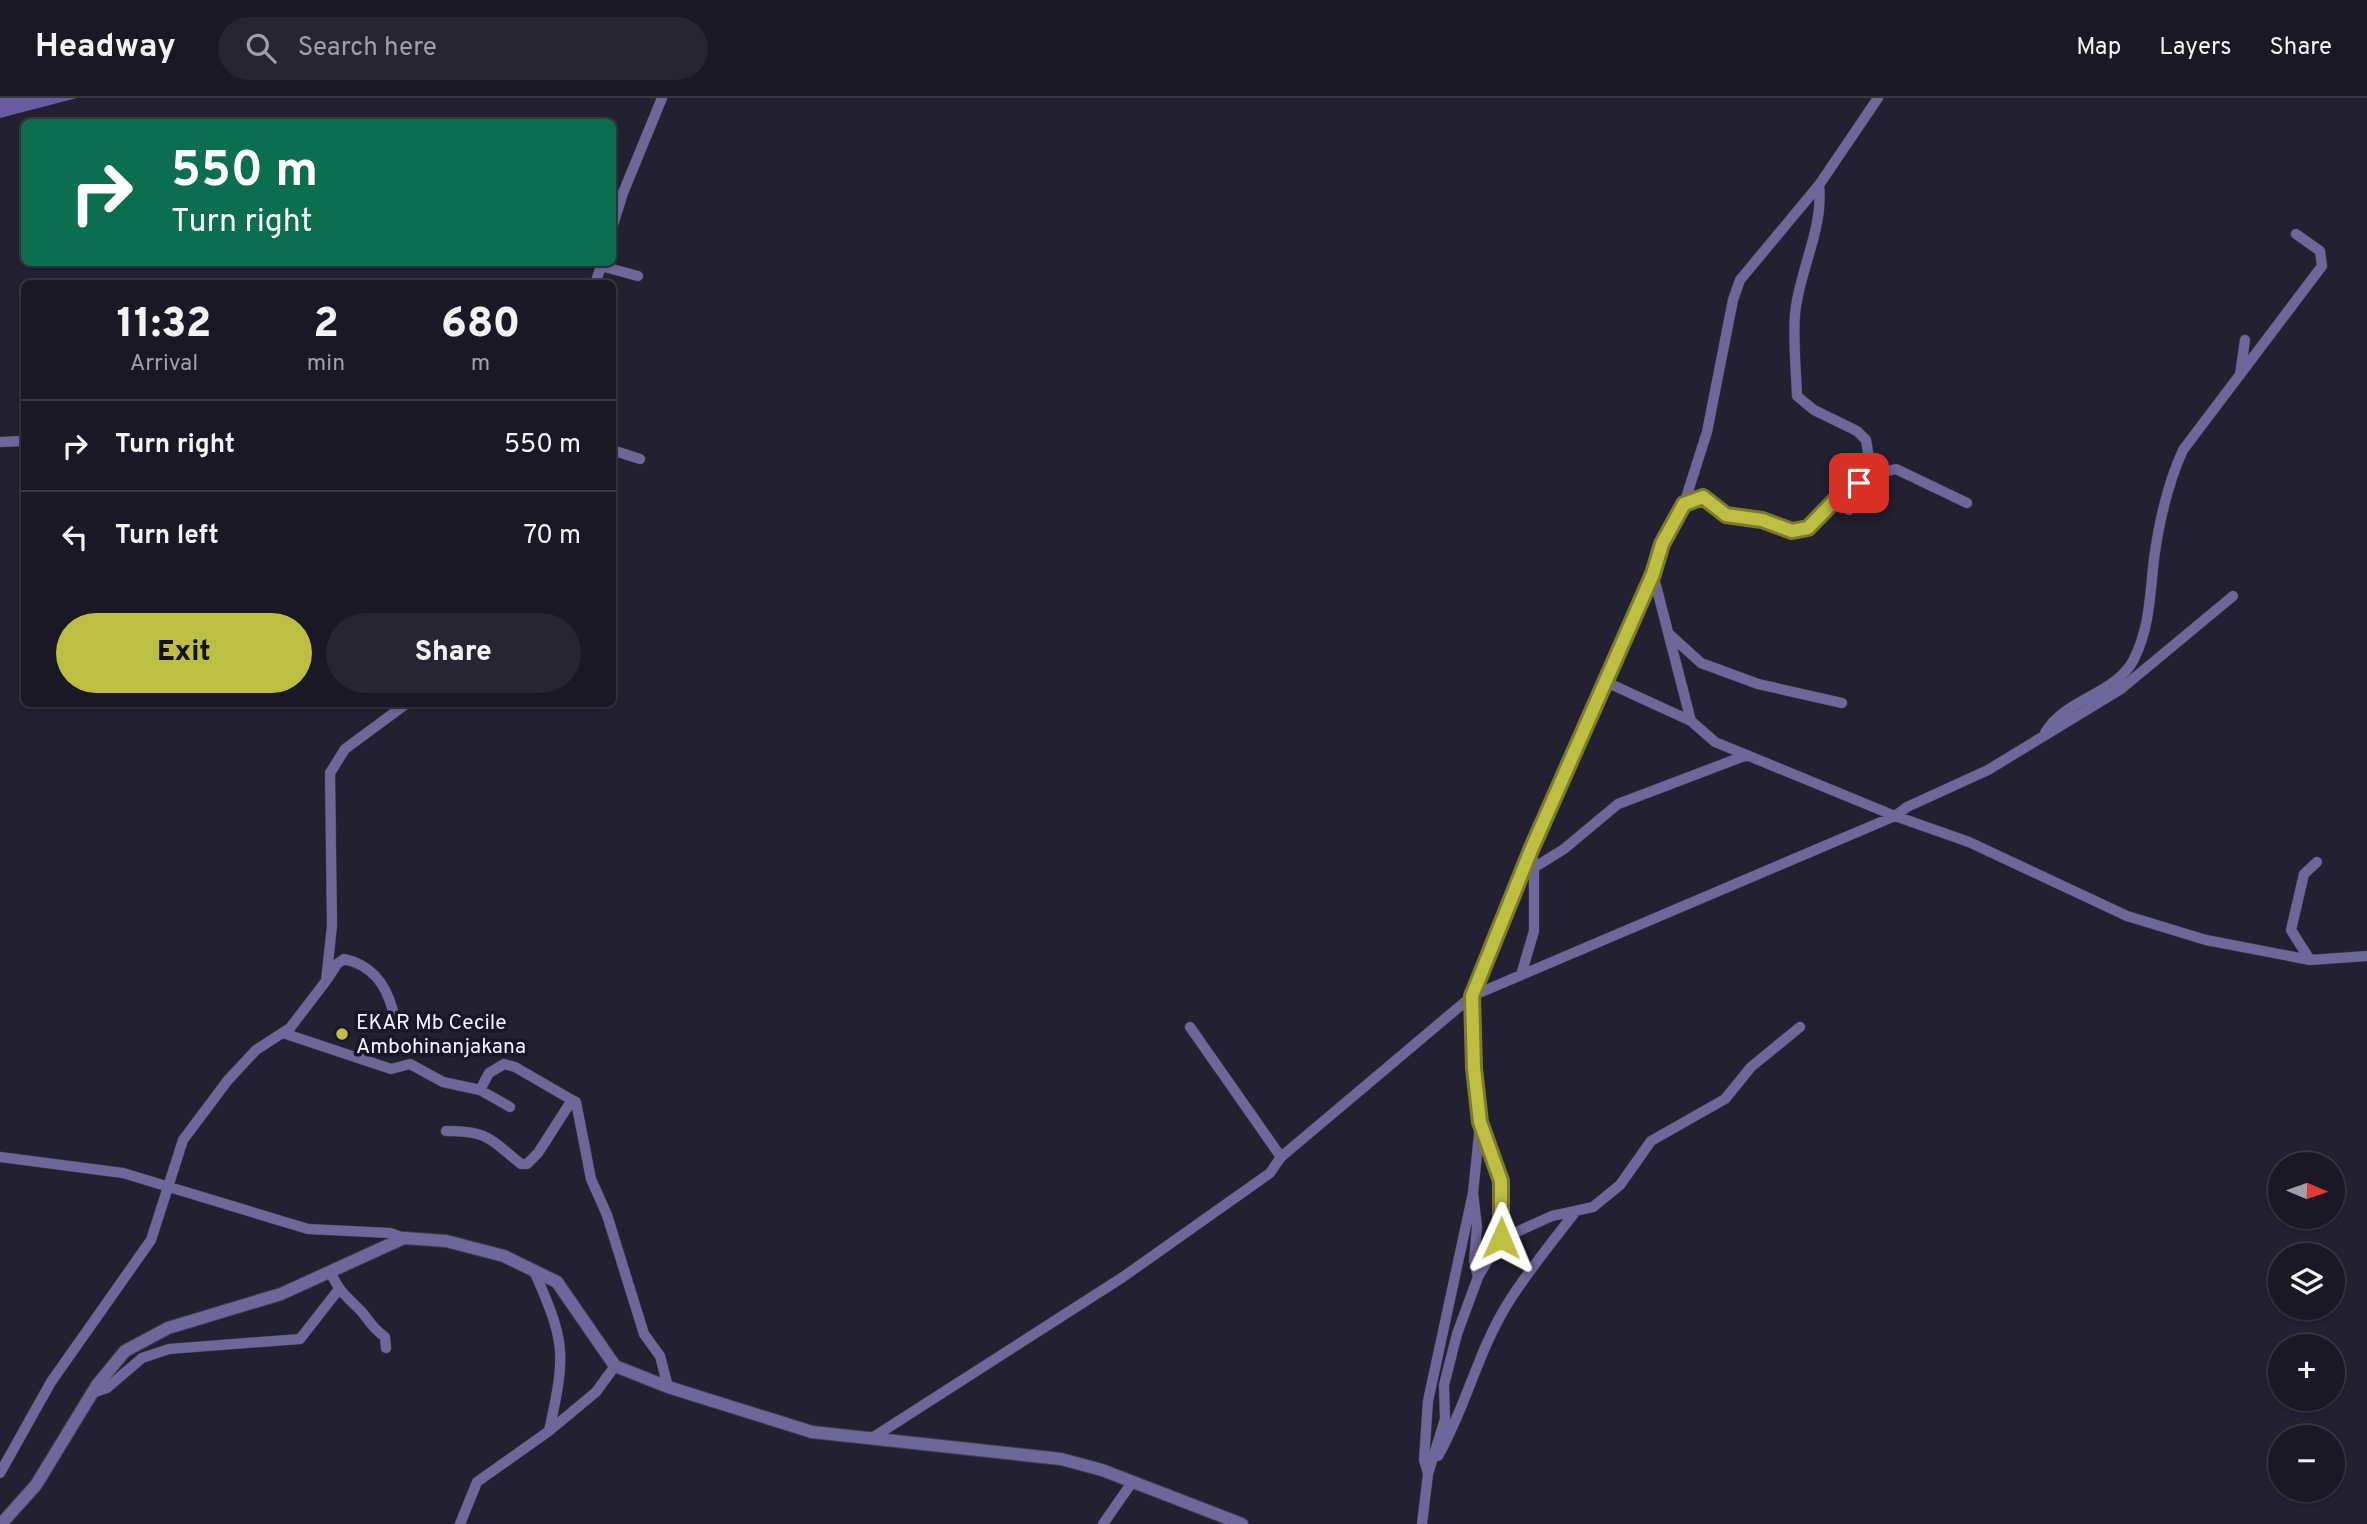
<!DOCTYPE html>
<html lang="en">
<head>
<meta charset="utf-8">
<style>
  :root { --surface:#1a1825; --page:#272532; --text:#f1f3f6; --muted:#9fa0a7; --line:#383742; --accent:#bdbf43 }
  body { margin:0; font-family:Overpass,sans-serif; background:var(--page); color:var(--text); height:100vh; display:flex; flex-direction:column; font-size:26px; white-space:nowrap }
  * { box-sizing:border-box; margin:0 }
  p { font-size:23px; color:var(--muted) }
  .icon { flex:none; width:38px; height:38px; fill:none; stroke:currentColor; stroke-width:2; stroke-linecap:round; stroke-linejoin:round }
  .map { position:relative; flex:1; overflow:hidden }
  .drawer { position:absolute; left:21px; top:182px; width:595px; height:427px; display:flex; flex-direction:column; background:var(--surface); border-radius:10px; box-shadow:0 2px 5px #0004,0 0 0 2px var(--line) }
  .drawer>* { flex:none }
  .top-card { position:absolute; left:21px; top:21px; width:595px; height:147px; border-radius:10px; box-shadow:0 2px 5px #0004,0 0 0 2px var(--line); background:#0b6e4f; color:#fff; overflow:hidden }
  .needle { width:46px; rotate:92deg }
  .fabs { position:absolute; left:2268px; top:1054px; display:grid; gap:14px }
  .fabs a { display:grid; place-items:center; width:77px; height:77px; border-radius:50%; background:var(--surface); box-shadow:0 2px 5px #0004,0 0 0 2px var(--line); font-size:35px }
  .pin { position:absolute; display:grid; place-items:center; width:60px; height:60px; color:#fff; margin:-30px; border-radius:14px; box-shadow:0 4px 10px #0006 }
  .me { position:absolute; width:77px; margin:-38px; rotate:1deg; stroke-linejoin:round; filter:drop-shadow(0 0 5px #0008) }
  .turn { display:flex; align-items:center; gap:24px; height:147px; padding:0 35px; font-size:32px }
  .turn .icon { width:91px; height:91px; stroke-width:2.5 }
  .turn b { display:block; font-size:49px; line-height:60px }
  .eta { display:flex; justify-content:space-evenly; align-items:center; height:119px; text-align:center }
  .eta b { font-size:42px; font-weight:800; line-height:49px }
  .button { display:flex; gap:14px; margin-top:auto; padding:14px 35px }
  .button a { flex:1; height:80px; border-radius:42px; background:var(--accent); color:#111; font-size:28px; font-weight:800; line-height:80px; text-align:center }
  .button a+a { background:var(--page); color:var(--text) }
  ul { padding:0; list-style:none }
  li { display:flex; align-items:center; gap:21px; height:91px; padding:0 35px; border-top:2px solid var(--line) }
  li div { flex:1 }
  li b { display:block; font-size:26px }
  li em { font-style:normal }
  header { display:flex; align-items:center; gap:42px; box-sizing:border-box; height:98px; padding:0 35px; background:var(--surface); border-bottom:2px solid var(--line) }
  header strong { font-size:33px }
  nav { display:flex; gap:38px; margin-inline-start:auto; font-size:24px }
  .search { width:490px; height:63px; background:var(--page); display:flex; align-items:center; gap:18px; box-sizing:border-box; padding:0 24px; border-radius:38px; color:var(--muted); font-size:26px }
  .map>svg:first-child { display:block }
  .water { fill:#685ba3 }
  .lines { fill:none; stroke-linecap:round; stroke-linejoin:round }
  .minor-casing { stroke:#3f3e4e; stroke-width:11 }
  .tertiary-casing { stroke:#3f3e4e; stroke-width:14 }
  .minor { stroke:#6e6799; stroke-width:10 }
  .tertiary { stroke:#6e6799; stroke-width:12 }
  .route-casing { stroke:#7b7c2c; stroke-width:18 }
  .route { stroke:#bdbf43; stroke-width:12 }
  .poi-dot { fill:#bdbf43; stroke:#191627; stroke-width:2.5 }
  .labels { text-anchor:middle; stroke-width:7; stroke-linejoin:round; paint-order:stroke }
  .poi-label { font-size:21px; fill:#f4f3ff; stroke:#191627; text-anchor:start }
</style>
</head>
<body>
<header>
<strong>Headway</strong>
<div class="search"><svg class="icon" aria-label="search" viewBox="0 0 24 24"><circle cx="10" cy="10" r="6"/><path d="M15 15l6 6"/></svg>Search here</div>
<nav><a>Map</a><a>Layers</a><a>Share</a></nav>
</header>
<div class="map">
<svg width="2367" height="1426" viewBox="0 0 2367 1426">
  <rect width="100%" height="100%" fill="#222031"/>
  <path class="water" d="M0,0H77L0,20Z"/>
  <g class="lines">
    <g class="minor-casing">
      <path id="minor" d="M1819,87C1824,130 1799,173 1795,216C1793,242 1796,271 1797,298L1814,312L1857,333L1866,342L1872,377
        M612,130L623,95L662,0
        M601,168L638,178
        M595,186L602,165
        M2240,277L2245,242
        M0,344L24,343
        M612,352L640,361
        M1684,406L1703,399L1726,417L1762,422L1792,433L1807,430L1845,392
        M1849,412L1845,392L1872,377L1896,371L1967,405
        M1653,476L1691,623L1715,644L1895,718L1969,744L2127,818L2206,842L2310,862L2367,858
        M1668,535L1701,565L1758,586L1842,605
        M1606,584L1691,623
        M2045,635C2065,600 2116,597 2134,561C2150,529 2150,495 2154,461C2159,424 2167,387 2183,352L2322,168L2320,153L2296,136
        M1535,769L1564,751L1618,706L1747,657
        M2310,862L2291,832L2304,776L2317,764
        M1521,877L1534,833V764
        M328,880L337,866L344,861C372,867 386,886 393,913
        M1190,929L1281,1059
        M283,935L391,971L410,966L443,984L480,992L510,1009
        M480,992L489,975L504,966L515,969L572,1002
        M446,1033C489,1033 490,1041 521,1066H527L538,1055L572,1002L576,1004L591,1081L607,1117L644,1236L660,1258L668,1289
        M0,1059L123,1075L308,1131L390,1135L404,1140
        M1500,1151L1512,1136L1552,1118L1593,1109L1620,1087L1651,1043L1725,1001L1751,969L1800,929
        M330,1174C341,1195 343,1195 358,1210C369,1220 368,1227 385,1239L386,1250
        M1478,1179L1474,1163L1477,1129L1473,1095L1480,1027
        M92,1295L107,1290L142,1260L169,1251L300,1241L339,1191
        M549,1333L596,1294L615,1268
        M872,1340L1123,1179L1270,1075L1281,1059L1472,898L1531,752L1653,476L1662,446L1684,406L1707,334L1733,202L1740,182L1819,87L1878,0
        M1438,1358C1466,1309 1478,1253 1508,1205C1528,1173 1553,1143 1576,1113
        M0,1375L51,1284L151,1142L183,1042L228,982L256,952L290,930L326,883L332,828L330,675L345,651L406,606
        M1428,1375L1424,1362L1428,1303L1473,1095
        M460,1426L477,1384L549,1333C566,1256 566,1245 534,1173
        M1103,1426L1133,1383
        M1422,1426L1428,1376L1445,1321L1444,1287L1457,1236L1478,1179L1501,1140L1503,1121L1501,1083L1480,1024L1474,970L1472,898L1895,718L1907,709L1988,672L2121,591L2233,498"/>
    </g>
    <g class="tertiary-casing">
      <path id="tertiary" d="M1,1426L36,1387L97,1287L125,1253L168,1230L281,1196L404,1140L446,1143L504,1158L557,1184L615,1268L668,1289L812,1334L1061,1361L1102,1372L1242,1426"/>
    </g>
    <use href="#minor" class="minor"/>
    <use href="#tertiary" class="tertiary"/>
  </g>
  <g class="lines">
    <g class="route-casing">
      <path id="route" d="M1501,1140V1083L1480,1024L1474,970L1472,898L1531,752L1653,476L1662,446L1684,406L1703,399L1726,417L1762,422L1792,433L1808,430L1845,392L1859,385"/>
    </g>
    <use href="#route" class="route"/>
  </g>
  <circle class="poi-dot" cx="342" cy="936" r="7"/>
  <g class="labels">
    <g class="poi-label">
      <text x="356" y="931">EKAR Mb Cecile<tspan x="356" dy="24">Ambohinanjakana</tspan></text>
    </g>
  </g>
</svg>
<div class="fabs">
<a><svg class="needle" viewBox="-14 -14 28 28"><path d="M0-13l5 13h-10z" fill="#e53935"/><path d="M0 13l5-13h-10z" fill="#9fa0a7"/></svg></a>
<a><svg class="icon" aria-label="layers" viewBox="0 0 24 24"><path d="M12 4l9 5-9 5-9-5zM3 14l9 5 9-5"/></svg></a>
<a>+</a>
<a>−</a>
</div>
<div class="pin" style="left:1859px;top:385px;background:#d93025"><svg class="icon" aria-label="arrive" viewBox="0 0 24 24"><path d="M6 21V4h12l-3 4 3 4H6"/></svg></div>
<svg class="me" style="left:1501px;top:1140px" viewBox="-20 -20 40 40"><path d="M0-17L14 15 0 8-14 15z" fill="#bdbf43" stroke="#fff" stroke-width="4"/></svg>
<div class="top-card">
<div class="turn"><svg class="icon" aria-label="right" viewBox="0 0 24 24"><path d="M7 20v-9h11M14 6l5 5-5 5"/></svg><div><b>550 m</b>Turn right</div></div>
</div>
<section class="drawer">
<div class="eta">
<div><b>11:32</b><p>Arrival</p></div>
<div><b>2</b><p>min</p></div>
<div><b>680</b><p>m</p></div>
</div>
<ul>
<li><svg class="icon" aria-label="right" viewBox="0 0 24 24"><path d="M7 20v-9h11M14 6l5 5-5 5"/></svg><div><b>Turn right</b></div><em>550 m</em></li>
<li><svg class="icon" aria-label="left" viewBox="0 0 24 24"><path d="M17 20v-9H6M10 6l-5 5 5 5"/></svg><div><b>Turn left</b></div><em>70 m</em></li>
</ul>
<div class="button"><a>Exit</a><a>Share</a></div>
</section>
</div>
</body>
</html>
